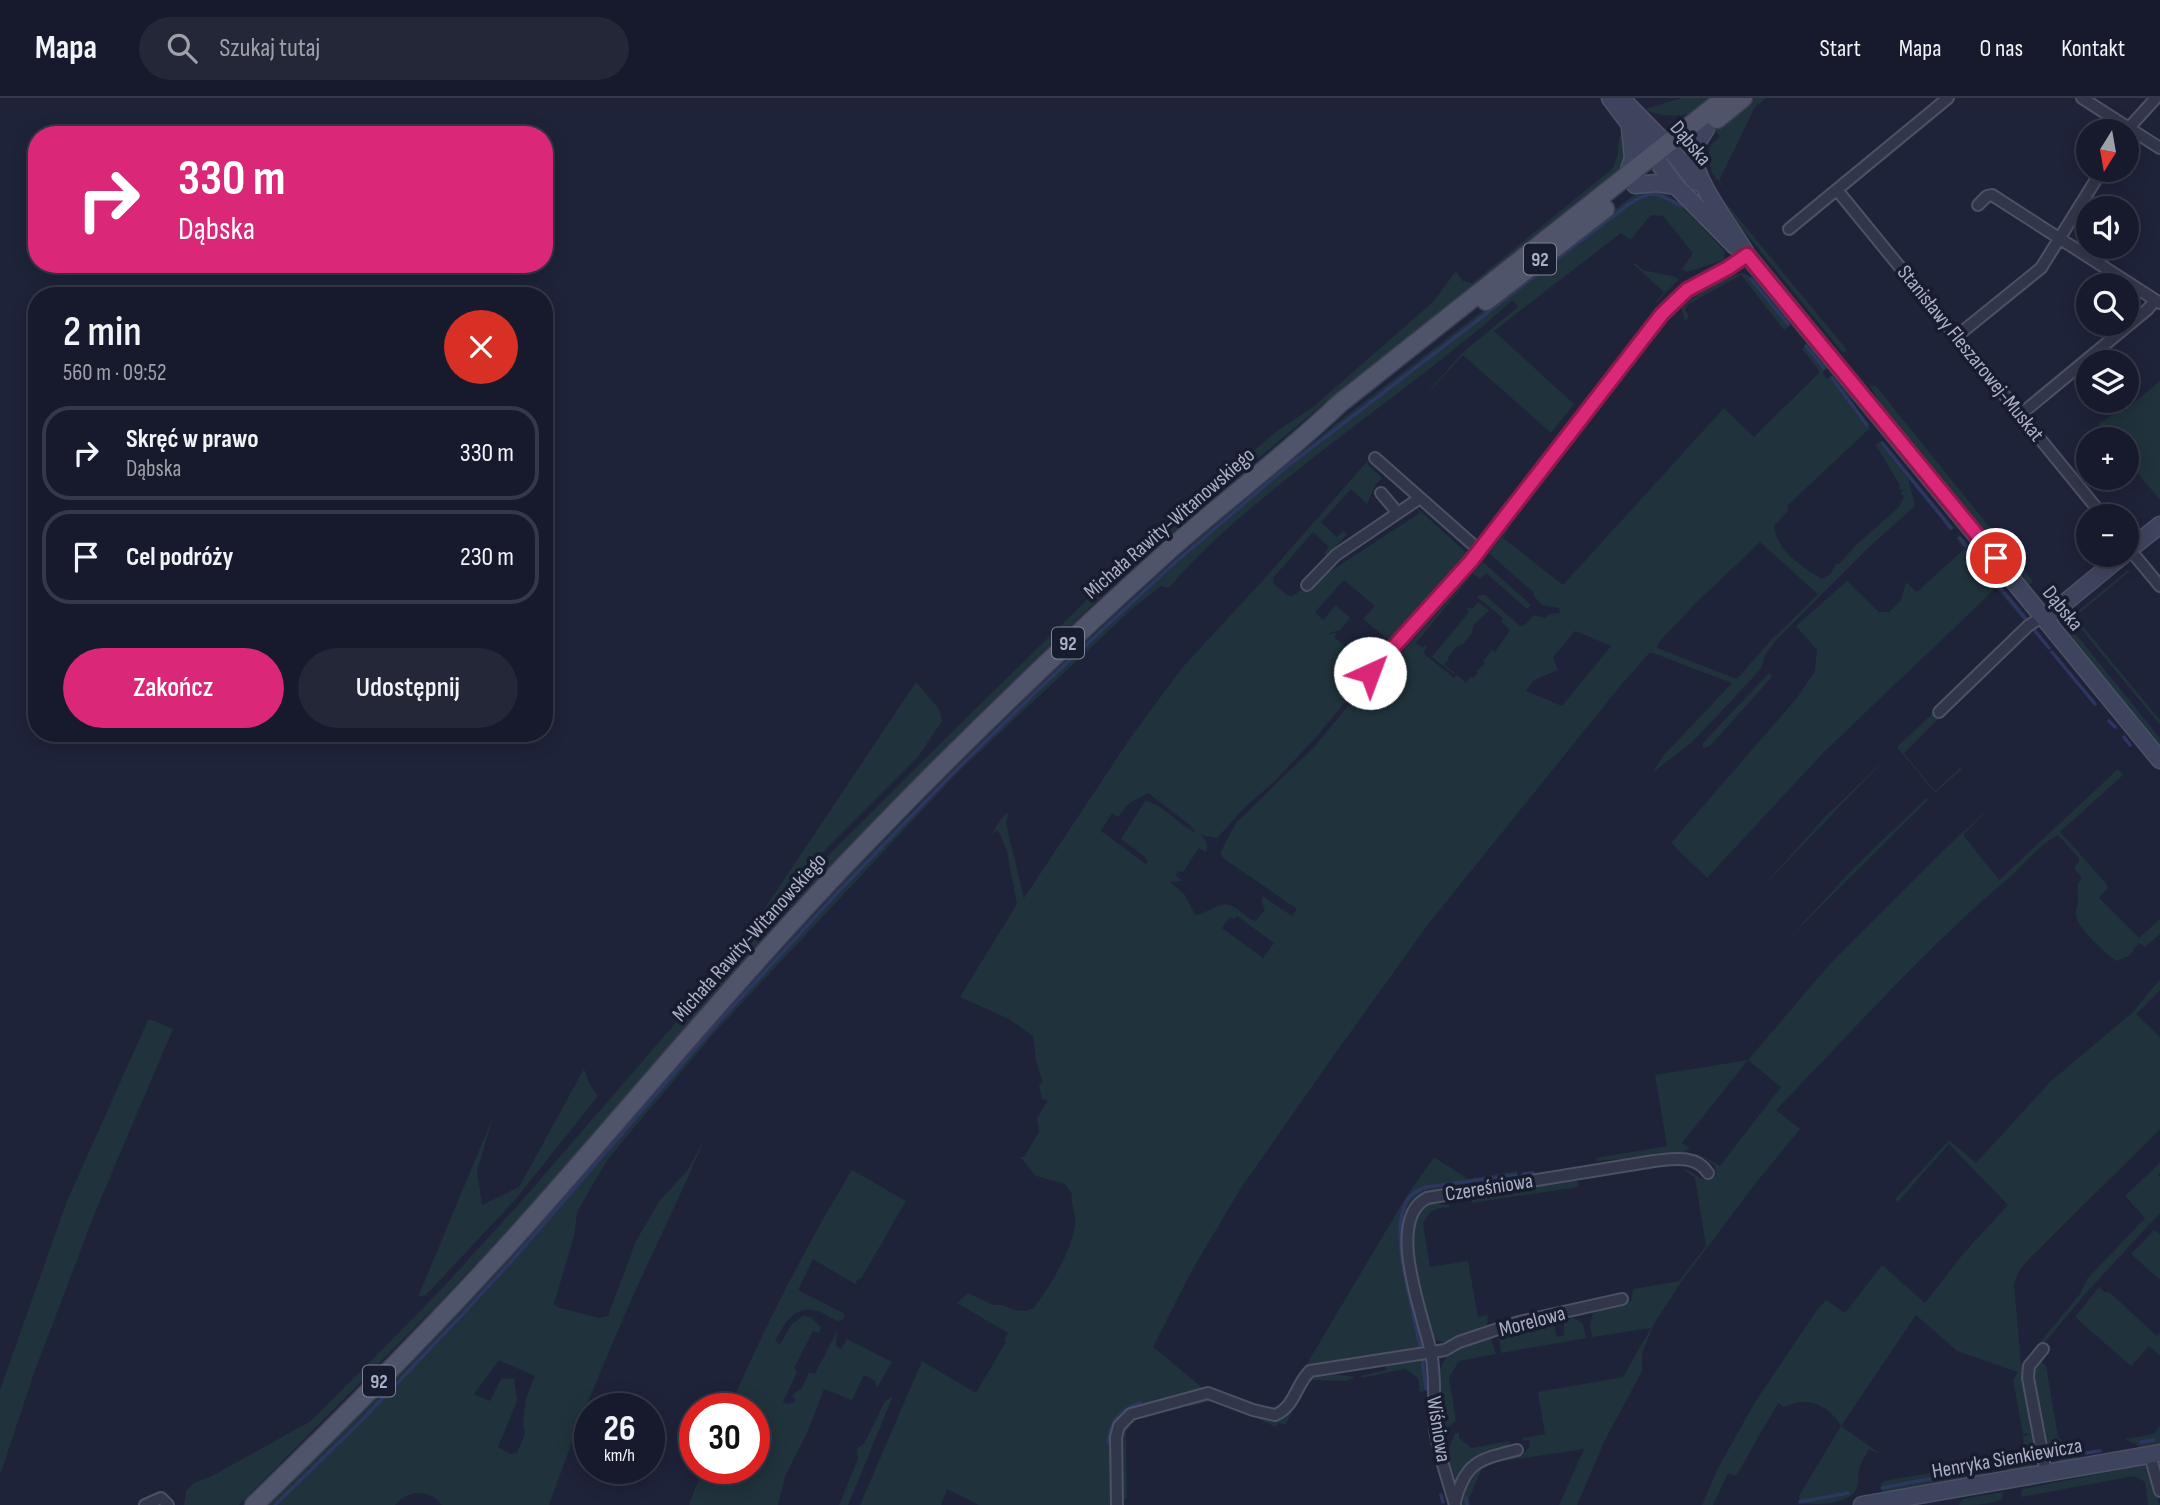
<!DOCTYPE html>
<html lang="pl">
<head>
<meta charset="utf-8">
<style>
  :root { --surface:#161a2c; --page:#232738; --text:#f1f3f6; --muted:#9ea1a9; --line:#353848; --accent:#db2777 }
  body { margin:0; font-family:"Sofia Sans Condensed",sans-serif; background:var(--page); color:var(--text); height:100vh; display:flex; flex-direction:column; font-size:26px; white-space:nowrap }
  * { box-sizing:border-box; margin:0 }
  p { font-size:23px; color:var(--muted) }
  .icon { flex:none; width:38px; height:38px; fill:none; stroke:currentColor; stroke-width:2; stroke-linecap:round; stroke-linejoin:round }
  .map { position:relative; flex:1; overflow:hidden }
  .panel { position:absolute; left:28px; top:189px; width:525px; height:455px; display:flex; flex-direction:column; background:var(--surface); border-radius:28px; box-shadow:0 4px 18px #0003,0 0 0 2px var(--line) }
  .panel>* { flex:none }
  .banner { position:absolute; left:28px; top:28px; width:525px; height:147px; border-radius:28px; box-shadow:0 4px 18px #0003,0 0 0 2px var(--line); background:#db2777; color:#fff; overflow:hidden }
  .needle { width:46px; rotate:191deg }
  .tools { position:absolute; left:2076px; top:21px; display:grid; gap:14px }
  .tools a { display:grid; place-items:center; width:63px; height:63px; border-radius:50%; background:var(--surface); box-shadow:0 4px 18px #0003,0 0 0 2px var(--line); font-size:35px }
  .speed { position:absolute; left:574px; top:1295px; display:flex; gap:14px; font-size:35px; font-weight:700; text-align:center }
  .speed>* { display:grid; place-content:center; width:91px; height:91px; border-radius:50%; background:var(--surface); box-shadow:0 4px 18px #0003,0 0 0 2px var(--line); line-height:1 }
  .speed small { font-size:18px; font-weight:400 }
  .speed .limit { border:10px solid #d22; background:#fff; color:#111 }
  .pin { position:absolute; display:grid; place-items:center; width:60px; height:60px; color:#fff; margin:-30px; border:4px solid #fff; border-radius:50%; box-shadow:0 2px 7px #0007 }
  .me { position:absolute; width:77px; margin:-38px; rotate:43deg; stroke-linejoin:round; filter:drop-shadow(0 0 5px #0008) }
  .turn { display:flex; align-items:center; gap:24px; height:147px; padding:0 35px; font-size:32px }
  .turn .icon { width:91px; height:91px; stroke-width:2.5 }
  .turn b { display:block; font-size:49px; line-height:60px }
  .round { display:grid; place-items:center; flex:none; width:74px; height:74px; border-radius:37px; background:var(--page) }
  .summary { display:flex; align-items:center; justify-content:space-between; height:119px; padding:0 35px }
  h1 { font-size:42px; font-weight:600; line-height:52px }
  .action { display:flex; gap:14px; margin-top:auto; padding:14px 35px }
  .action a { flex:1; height:80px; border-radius:42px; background:var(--accent); color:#fff; font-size:28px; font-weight:600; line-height:80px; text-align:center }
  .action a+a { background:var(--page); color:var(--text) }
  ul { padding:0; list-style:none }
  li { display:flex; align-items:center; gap:21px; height:94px; margin:0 14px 10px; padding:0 21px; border:4px solid var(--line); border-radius:28px }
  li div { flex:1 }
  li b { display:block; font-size:26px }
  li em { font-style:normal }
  header { display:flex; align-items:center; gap:42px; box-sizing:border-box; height:98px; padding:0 35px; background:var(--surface); border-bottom:2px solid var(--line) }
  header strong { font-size:33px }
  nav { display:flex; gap:38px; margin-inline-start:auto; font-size:24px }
  .search { width:490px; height:63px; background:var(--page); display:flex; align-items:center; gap:18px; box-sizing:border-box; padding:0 24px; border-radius:38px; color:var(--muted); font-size:26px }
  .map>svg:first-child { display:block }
  .green { fill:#20323b; fill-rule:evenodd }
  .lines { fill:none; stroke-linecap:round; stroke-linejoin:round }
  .stream { stroke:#2c365f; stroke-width:3.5 }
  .street-casing { stroke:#4c5165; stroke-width:14 }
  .secondary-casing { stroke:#4c5165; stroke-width:19 }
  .primary-casing { stroke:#383d51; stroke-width:21 }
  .street { stroke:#32364a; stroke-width:10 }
  .secondary { stroke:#3f445e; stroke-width:16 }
  .primary { stroke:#4f546b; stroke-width:18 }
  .route-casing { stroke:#8e194d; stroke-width:18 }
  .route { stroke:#db2777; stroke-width:12 }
  .labels { text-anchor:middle; stroke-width:7; stroke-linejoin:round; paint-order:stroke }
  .shield { fill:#181c2f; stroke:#808499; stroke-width:2 }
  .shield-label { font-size:19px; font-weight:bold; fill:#acb0c7 }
  .street-label { font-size:21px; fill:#acb0c7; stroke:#181c2f }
</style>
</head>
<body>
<header>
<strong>Mapa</strong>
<div class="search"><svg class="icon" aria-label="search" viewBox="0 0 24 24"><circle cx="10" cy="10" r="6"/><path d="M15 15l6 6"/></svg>Szukaj tutaj</div>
<nav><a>Start</a><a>Mapa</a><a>O nas</a><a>Kontakt</a></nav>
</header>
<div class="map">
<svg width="2160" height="1407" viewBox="0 0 2160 1407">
  <rect width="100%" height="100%" fill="#1e233a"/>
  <path class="green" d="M1681,0H1711C1705,5 1699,12 1692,15C1680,19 1656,19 1646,11Z
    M1755,0H1766L1755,9L1719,83L1761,137L1712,75L1708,59L1711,46L1720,39L1715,33Z
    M1626,35L1625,66L1616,78L1322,307L1209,402L1108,492L964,630L784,816L526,1112L443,1201L239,1407H184L186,1393L194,1385L212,1378L311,1323L436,1197L519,1106L737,854L778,808L960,626L1138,452L1277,333L1313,309L1434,203L1456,173L1463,183L1472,185L1613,70L1618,56L1619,39Z
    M1664,92L1663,95L1678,104L1724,152V162L1687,174L1682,171L1693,155L1663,118L1651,117L1630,142L1621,135L1494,233L1574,306L1551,335L1463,257L1417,307L1461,256L1518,209L1513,202C1442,265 1364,319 1290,378C1247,413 1205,447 1169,490L1161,488L1133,510L957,675L716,933L627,1038L606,1064L577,1114L574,1138L554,1206L557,1209L599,1220L608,1218L636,1143L647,1124L660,1102L687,1073L704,1042C679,1103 648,1162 622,1223C596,1283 571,1345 549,1407H442C430,1391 408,1391 395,1407H267L374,1302L478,1192L766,866L833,793L1040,584L1207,432L1333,328L1639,93ZM499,1262L535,1278L526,1300L523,1326L525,1336L517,1355L511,1356L498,1349L517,1303L514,1280L501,1281L490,1303L474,1296Z
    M1717,94L1847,252L1843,255L1748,138Z
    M1635,165L1643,172L1676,179L1678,182L1650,211L1664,194L1633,166Z
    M1743,175L1753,180L1791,227L1784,232L1741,177L1689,206L1685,211L1689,219L1685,223L1681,210C1696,197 1724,178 1743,175Z
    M1807,246L1827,270L1822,275L1827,281L1832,277L1849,298L1870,330L1787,408L1788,413L1774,428C1776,452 1802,469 1822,481L1830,476L1837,465L1839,466L1855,448L1899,409L1904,398L1900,396L1903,392L1899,391L1897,394L1900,387L1875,346L1883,343L1954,430L1950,433L1943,424L1946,422L1883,344L1880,345L1908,380L1915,408L1870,448L1777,541L1766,555L1761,570L1748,585L1691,645L1652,675L1664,657L1732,585L1650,554L1621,587L1429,825L1334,957L1241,1090L1191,1174L1153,1249L1204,1291L1212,1290L1258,1309L1279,1311L1272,1314L1257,1311L1210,1292L1138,1309L1126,1314L1119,1321L1113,1338V1407H979L947,1391L941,1407H860L922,1263L976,1295L1006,1244L1004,1243L1008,1235L957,1205L968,1195L993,1207H1002L1015,1212L1026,1213L1034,1210C1050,1187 1071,1156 1075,1127C1077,1117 1070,1107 1072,1096L1065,1086L1036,1078L1020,1059H1024L1039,1034L1037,1020L1047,1004V1002L1042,1001L1039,987L1043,984L1036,963L1033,938L1009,921L960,899L1017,806L1007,754L998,732L992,736L1000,722L1008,714L1006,726L1024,800L1131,639L1182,570L1264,481L1378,351L1367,366L1382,380L1376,386L1367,406L1351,391L1321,424L1337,439L1343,433L1347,436L1328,458L1324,455L1329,449L1313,434L1273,480L1274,486L1287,497L1292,498L1420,415L1416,409L1469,457L1392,545L1363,521L1375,508L1344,482L1315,514L1323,522L1336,507L1350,520L1340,532L1326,536L1337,535L1334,539L1363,563L1375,550L1383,548L1386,551L1367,571L1369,574C1361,584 1354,587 1342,591L1348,597L1346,603L1318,637L1274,684L1245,709L1217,740L1201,737C1206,743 1209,746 1206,754L1199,750L1183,774L1179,773L1175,777L1182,783L1170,784L1185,797L1195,817C1207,817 1218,802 1232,808C1241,812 1245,820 1255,823L1265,812L1262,805V798L1292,818L1297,811L1223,760L1220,755L1236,725L1314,649L1372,579L1378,581L1483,464L1531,507L1527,511L1486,475L1480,481L1473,476L1416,545L1423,550L1426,547L1427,549L1423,555L1454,580L1457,577L1466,585L1471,579L1473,580L1478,575L1476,573L1485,566L1483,563L1492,552L1495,554L1510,532L1501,523L1503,520L1477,499L1479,497H1485L1520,528L1525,527L1534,517L1545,520L1550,516L1560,515L1559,510L1542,507L1533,497L1534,495L1489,455L1514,423L1503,440L1563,487L1724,310L1754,339L1820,274L1802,251ZM1760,444L1818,496L1772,541L1737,581L1657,550L1659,544L1696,505ZM1575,533L1611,548L1562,608L1526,593L1534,582L1558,572L1553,559ZM1148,695L1190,727L1196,735C1179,728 1164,706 1145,703L1121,741L1144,758L1148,764L1146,766L1101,733L1112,715L1118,719L1128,706ZM1237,818L1274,845L1263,860L1222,830L1230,819L1234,821Z
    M1866,281L1872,289L1875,287L2033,483L2029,487L1881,307Z
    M2160,283V402L2126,361V341H2110L2098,326L2118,313H2124Z
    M1960,437L1969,448L1965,451L1969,457L1973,454L1992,477L1989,480L1993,486L1997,483L2029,522L1997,558L1934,616L1938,621L1904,655L1935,693L1960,670L1962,671L1935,695L1897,649L1978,573L1975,569L2024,523L1996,490L1823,655L1707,780L1671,745L1797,600L1815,573L1817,552L1796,528L1847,483L1879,514H1889L1901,502L1906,484L1917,494L1964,451L1956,440Z
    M2128,472L2130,473L2075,519L2160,622V627L2073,521L2077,514Z
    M1478,504L1489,512L1473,528L1472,535L1463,546L1456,549L1448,559L1449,561L1444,567L1455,575L1454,576L1432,559L1469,514L1467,511L1468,509L1472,511Z
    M2066,524L2160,640V649L2070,538Z
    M1769,575L1772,578L1771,580L1710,648L1703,650V645Z
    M916,584L939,611L942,623L917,660L761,816Z
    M1892,654L1757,795L1823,721Z
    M2118,671L2123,677L2060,734L2105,784L2108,790L2099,800L2139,840L2160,821V836L2145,849L2139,845L2129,858L2116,863C2105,855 2078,831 2076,817C2075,812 2079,806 2078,801C2078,792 2075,787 2082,780L2074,770L2079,764V760L2058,737C2040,746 2026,765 2010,779C1926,849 1853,933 1776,1012L1800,1031L1755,1086L1682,1183L1655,1224L1642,1255V1273L1605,1342L1577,1407H1559L1584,1351L1484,1366L1469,1400L1470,1407H1462L1463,1390L1479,1365L1522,1357L1530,1348L1529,1342L1523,1343L1522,1340L1545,1336L1538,1294L1623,1279L1651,1230L1592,1239L1590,1227L1593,1215L1631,1203L1633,1191L1679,1183L1706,1148L1695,1080L1683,1071C1696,1073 1705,1091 1716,1077L1715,1068L1698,1055L1720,1068L1781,989L1748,962L1682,1045L1690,1050L1680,1056L1621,1064L1620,1061L1596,1063V1060L1667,1048L1655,977L1748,962L1829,867L1949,747L1994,706L1963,737L1999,782Z
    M1925,701H1928L1925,705L1786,843L1852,772Z
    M2160,881V892L2136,916L2160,939V1031L2029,1161L2020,1171L2014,1186L2021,1267L2080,1196L2087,1181L2145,1120L2125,1098L2160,1065V1074L2158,1077L2160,1079V1115L2086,1195L2026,1267C2029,1286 2043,1350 2034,1364C2029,1372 2018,1372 2010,1374L1999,1363L2019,1359L2024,1347L2023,1338L2033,1336H2023L2013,1282L2018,1274L1957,1253L1916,1217L1841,1328L1878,1354L1877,1355L1869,1351C1866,1357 1861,1364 1859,1371C1858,1378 1859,1386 1856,1392C1848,1407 1814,1407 1800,1405L1799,1398L1841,1328C1828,1306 1807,1298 1784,1309L1778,1305L1736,1378L1728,1375L1713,1407H1702L1718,1370L1755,1304L1817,1212L1826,1202L1845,1215L1882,1167L1925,1205L1963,1156L2008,1107L1949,1046L1898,1104L1895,1101L1949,1042L1976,1065L2050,984L2134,913Z
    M148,922H152L173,931L96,1112L34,1275L0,1377V1292L67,1103Z
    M584,971L590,987L598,998L515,1102L426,1197L418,1199L493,1019L477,1073L482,1107L519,1089Z
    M1434,1059L1468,1081L1517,1073V1080L1430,1093C1413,1101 1406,1111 1404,1129L1424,1250L1301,1276L1406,1099Z
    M852,1072L906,1103L861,1181L859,1180L855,1186L813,1161L798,1192L843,1215L845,1218L842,1222L837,1223C804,1201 791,1212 775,1243L780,1246L792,1226L803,1218L811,1219L821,1230L819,1235L813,1233L794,1270L797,1274L783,1304L787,1306L794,1305L796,1301L792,1299L794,1295L802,1290L809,1274L815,1276L837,1233L836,1248L841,1251L847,1241L892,1264L877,1290L875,1283L864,1277L852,1302L824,1291L808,1333L785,1378L778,1407H689L703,1370H754V1311H745V1309L734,1304L731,1311H729C765,1228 805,1149 852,1072Z
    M1574,1081L1578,1084V1089L1472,1105V1102L1476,1096Z
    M1428,1105L1450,1107V1109C1434,1111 1434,1109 1423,1125L1430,1169L1468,1163L1478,1219L1488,1217L1487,1227L1445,1245L1432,1241C1424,1214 1401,1141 1416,1116C1418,1112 1424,1108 1428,1105Z
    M2154,1132L2160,1136V1182L2131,1156Z
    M2099,1189L2105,1194H2109L2157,1238L2160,1235V1258L2149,1248L2131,1268L2075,1219Z
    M1573,1219L1583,1226L1586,1240L1501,1255L1499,1240L1500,1237L1513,1231L1548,1222L1553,1224L1557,1239L1564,1237V1224Z
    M1487,1240L1491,1241L1496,1256L1459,1263L1449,1280L1456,1323L1442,1333C1436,1281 1427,1255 1487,1240Z
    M1425,1260L1428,1298L1427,1291L1420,1295L1418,1280L1405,1271L1361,1280V1278L1386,1272L1387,1266Z
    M2039,1262L2046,1268L2058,1339L2066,1346L2063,1352L2077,1350V1359L2074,1363C2059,1365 2053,1363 2044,1350C2040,1325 2025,1282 2039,1262Z
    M1327,1275L1356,1279L1345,1283L1309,1282L1285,1327L1278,1325L1276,1329L1216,1302L1187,1309L1189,1304L1204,1297L1270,1320L1313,1276Z
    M893,1298L848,1407H839L858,1361L857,1350L864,1346L885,1303Z
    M1180,1308L1181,1310L1136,1321L1126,1334L1127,1401H1123C1120,1371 1112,1347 1128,1320Z
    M2160,1328V1347L2140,1349L2125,1341L2154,1336Z
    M1455,1335H1459V1340L1472,1350L1509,1343L1510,1346L1459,1384L1455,1381L1447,1355Z
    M1989,1365L1988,1373L1982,1379L1956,1382L1948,1386L1925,1388L1918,1391L1882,1394L1881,1386L1884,1383Z
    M2145,1367L2148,1369L2160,1407H2148L2145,1384L2134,1378L2021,1399L2022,1391Z
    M2003,1394L2002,1401C1989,1407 1974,1407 1959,1407L1962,1401Z"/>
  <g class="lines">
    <path class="stream" d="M1751,181L1788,226
      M1806,248L1824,270
      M1832,280L1867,327
      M1882,345L1951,430
      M1960,440L1965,447
      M1973,457L1989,476
      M1997,486L2026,521
      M2035,533L2049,550
      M2052,554L2095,606
      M2109,623L2115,629
      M2124,639L2130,647
      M1523,1076L1533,1075
      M1420,1248C1414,1214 1391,1141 1404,1109C1408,1098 1416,1092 1427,1089L1516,1077
      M1422,1259L1426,1291
      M2141,1344L2154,1342
      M1108,1345C1110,1323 1120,1312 1140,1305
      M2086,1355L2100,1353
      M2059,1359L2076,1356
      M2006,1368L2029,1364
      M1964,1375L1985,1372
      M1882,1390L1945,1378
      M1441,1397L1443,1404
      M1466,1400L1467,1407
      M1800,1404L1848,1395
      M275,1407L361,1323L460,1219L516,1158L715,928L837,795L953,675L1044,586L1171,468L1289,367L1629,106C1654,89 1660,97 1681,108"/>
    <g class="street-casing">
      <path id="street" d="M2082,0L2160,50
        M2126,33L2156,0
        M1837,92L2103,418
        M1978,107L1987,98L1992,97L2160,205
        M1789,131L1948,0
        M1957,238L2041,170L2102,72
        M2021,316L2148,211L2155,202
        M1375,360L1479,452
        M1381,395L1398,415
        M2126,447L2160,488
        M1307,487L1336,457L1420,400
        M1370,575L1471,463L1662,216L1687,192L1728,170L1747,157
        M1939,614L2028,528L2043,518
        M2043,1251L2029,1268L2028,1280L2046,1375
        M2150,1357L2160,1393
        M1455,1404C1465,1363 1481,1361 1517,1352
        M145,1407L161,1400L168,1407
        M1117,1407L1116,1339L1119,1328L1131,1316L1208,1295L1253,1312L1275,1317C1295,1309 1296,1286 1310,1273L1445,1252L1459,1244L1519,1224L1622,1201
        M1455,1407C1448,1381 1438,1356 1435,1330C1433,1305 1436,1279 1431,1255C1424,1219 1384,1122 1427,1100L1654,1063C1673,1061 1696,1056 1708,1075"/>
    </g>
    <g class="secondary-casing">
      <path id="secondary" d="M1610,0L1676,88L1735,148
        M1621,0L1667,47L1696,84
        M1706,31C1701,39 1695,46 1694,55C1692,81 1734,133 1747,157L2160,662
        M1627,78L1633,60L1630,30
        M1635,87L1657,85L1676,88
        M2126,454L2160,427
        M2045,521L2123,457
        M1862,1407L2160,1355"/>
    </g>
    <g class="primary-casing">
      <path id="primary" d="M1717,21L1743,0
        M1486,203L1605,111
        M254,1407C347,1317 438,1225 525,1128C639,1000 747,868 866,745C963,644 1064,547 1168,453C1224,403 1285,358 1339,306L1725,0"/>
    </g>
    <use href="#street" class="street"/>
    <use href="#secondary" class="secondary"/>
    <use href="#primary" class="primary"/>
  </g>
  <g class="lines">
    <g class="route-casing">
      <path id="route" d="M1370,575L1471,463L1662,216L1687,192L1728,170L1747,157L1996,460"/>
    </g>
    <use href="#route" class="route"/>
  </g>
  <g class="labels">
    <g class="shield">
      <rect x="1524" y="145.5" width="32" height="31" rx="5"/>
      <rect x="1052" y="529.5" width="32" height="31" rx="5"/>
      <rect x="363" y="1267.5" width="32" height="31" rx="5"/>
    </g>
    <g class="shield-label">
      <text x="1540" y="168">92</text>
      <text x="1068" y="552">92</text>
      <text x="379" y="1290">92</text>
    </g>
    <g class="street-label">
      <text transform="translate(1691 45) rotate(50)" y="7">Dąbska</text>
      <text transform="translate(1971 255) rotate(51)" y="7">Stanisławy Fleszarowej-Muskat</text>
      <text transform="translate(1169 425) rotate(-41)" y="7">Michała Rawity-Witanowskiego</text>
      <text transform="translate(2063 510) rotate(51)" y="7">Dąbska</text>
      <text transform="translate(749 839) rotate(-48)" y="7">Michała Rawity-Witanowskiego</text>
      <text transform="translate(1489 1089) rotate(-9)" y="7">Czereśniowa</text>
      <text transform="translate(1532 1223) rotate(-15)" y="7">Morelowa</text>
      <text transform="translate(1439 1331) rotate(81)" y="7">Wiśniowa</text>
      <text transform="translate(2007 1360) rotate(-10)" y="7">Henryka Sienkiewicza</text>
    </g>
  </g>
</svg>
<div class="tools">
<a><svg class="needle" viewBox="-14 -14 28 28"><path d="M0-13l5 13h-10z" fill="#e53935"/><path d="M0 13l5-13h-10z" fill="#9ea1a9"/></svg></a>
<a><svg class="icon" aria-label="sound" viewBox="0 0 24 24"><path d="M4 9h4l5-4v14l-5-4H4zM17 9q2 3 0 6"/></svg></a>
<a><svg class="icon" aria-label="search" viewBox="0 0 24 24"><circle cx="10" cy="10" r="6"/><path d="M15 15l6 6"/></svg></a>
<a><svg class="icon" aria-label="layers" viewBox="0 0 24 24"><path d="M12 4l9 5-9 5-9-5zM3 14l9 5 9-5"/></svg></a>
<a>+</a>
<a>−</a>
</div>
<div class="speed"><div>26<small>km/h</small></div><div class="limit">30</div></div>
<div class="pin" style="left:1996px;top:460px;background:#d93025"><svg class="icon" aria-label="arrive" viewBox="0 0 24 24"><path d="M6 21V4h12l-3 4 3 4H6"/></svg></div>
<svg class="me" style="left:1370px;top:575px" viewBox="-20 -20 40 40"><circle r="19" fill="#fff"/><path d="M0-13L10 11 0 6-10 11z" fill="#db2777"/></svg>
<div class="banner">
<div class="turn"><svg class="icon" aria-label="right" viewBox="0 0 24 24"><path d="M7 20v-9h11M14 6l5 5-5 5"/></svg><div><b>330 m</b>Dąbska</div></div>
</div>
<section class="panel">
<div class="summary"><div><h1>2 min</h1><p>560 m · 09:52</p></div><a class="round" style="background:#d93025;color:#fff"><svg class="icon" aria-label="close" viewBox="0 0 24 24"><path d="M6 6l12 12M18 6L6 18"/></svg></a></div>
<ul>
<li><svg class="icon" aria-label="right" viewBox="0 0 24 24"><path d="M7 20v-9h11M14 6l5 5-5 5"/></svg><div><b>Skręć w prawo</b><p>Dąbska</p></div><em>330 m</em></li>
<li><svg class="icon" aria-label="arrive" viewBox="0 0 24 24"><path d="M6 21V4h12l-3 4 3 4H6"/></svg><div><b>Cel podróży</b></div><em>230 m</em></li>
</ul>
<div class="action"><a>Zakończ</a><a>Udostępnij</a></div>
</section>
</div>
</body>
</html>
